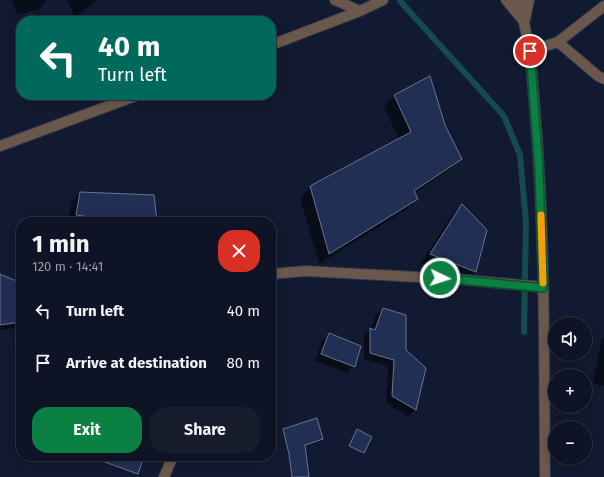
<!DOCTYPE html>
<html lang="en">
<head>
<meta charset="utf-8">
<style>
  :root { --surface:#0e1425; --page:#171d2d; --text:#f1f3f6; --muted:#9b9ea7; --line:#2e3342; --accent:#0b8043 }
  body { margin:0; font-family:"Fira Sans",sans-serif; background:var(--page); color:var(--text); height:100vh; display:flex; flex-direction:column; font-size:15px; white-space:nowrap }
  * { box-sizing:border-box; margin:0 }
  p { font-size:13px; color:var(--muted) }
  .icon { flex:none; width:22px; height:22px; fill:none; stroke:currentColor; stroke-width:2; stroke-linecap:round; stroke-linejoin:round }
  .map { position:relative; flex:1; overflow:hidden }
  .side { position:absolute; left:16px; top:217px; width:260px; height:244px; display:flex; flex-direction:column; background:var(--surface); border-radius:16px; box-shadow:0 2px 10px #0003,0 0 0 1px var(--line) }
  .side>* { flex:none }
  .banner { position:absolute; left:16px; top:16px; width:260px; height:84px; border-radius:16px; box-shadow:0 2px 10px #0003,0 0 0 1px var(--line); background:#00695c; color:#fff; overflow:hidden }
  .fabs { position:absolute; left:548px; top:317px; display:grid; gap:8px }
  .fabs a { display:grid; place-items:center; width:44px; height:44px; border-radius:50%; background:var(--surface); box-shadow:0 2px 10px #0003,0 0 0 1px var(--line); font-size:20px }
  .pin { position:absolute; display:grid; place-items:center; width:34px; height:34px; color:#fff; margin:-17px; border:2px solid #fff; border-radius:50%; box-shadow:0 1px 4px #0007 }
  .me { position:absolute; width:44px; margin:-22px; rotate:94deg; stroke-linejoin:round; filter:drop-shadow(0 0 3px #0008) }
  .turn { display:flex; align-items:center; gap:14px; height:84px; padding:0 16px; font-size:18px }
  .turn .icon { width:52px; height:52px; stroke-width:2.5 }
  .turn b { display:block; font-size:28px; line-height:34px }
  .round { display:grid; place-items:center; flex:none; width:42px; height:42px; border-radius:16px; background:var(--page) }
  .overview { display:flex; align-items:center; justify-content:space-between; height:68px; padding:0 16px }
  h1 { font-size:24px; font-weight:700; line-height:30px }
  .button { display:flex; gap:8px; margin-top:auto; padding:8px 16px }
  .button a { flex:1; height:46px; border-radius:16px; background:var(--accent); color:#fff; font-size:16px; font-weight:700; line-height:46px; text-align:center }
  .button a+a { background:var(--page); color:var(--text) }
  ul { padding:0; list-style:none }
  li { display:flex; align-items:center; gap:12px; height:52px; padding:0 16px }
  li div { flex:1 }
  li b { display:block; font-size:15px }
  li em { font-style:normal }
  .map>svg:first-child { display:block }
  .shadow { fill:#0007 }
  .lines { fill:none; stroke-linecap:round; stroke-linejoin:round }
  .stream { stroke:#154b4f; stroke-width:6 }
  .building { fill:#222f54; stroke:#697490 }
  .minor-casing { stroke:#2c344a; stroke-width:12 }
  .minor { stroke:#6b584d; stroke-width:10 }
  .route-casing { stroke:#07532c; stroke-width:10 }
  .route { stroke:#0b8043; stroke-width:7 }
  .slow { stroke:#f59e0b; stroke-width:7 }
</style>
</head>
<body>
<div class="map">
<svg width="604" height="477" viewBox="0 0 604 477">
  <rect width="100%" height="100%" fill="#121a31"/>
  <path class="shadow" d="M12,0H45L46,2L39,9L17,15Z
    M67,0H97L75,18Z
    M394,96L444,126L461,159L450,169L414,194L417,199L406,210L319,264L300,198L311,187L399,140L384,106Z
    M80,193L156,222H68L72,201Z
    M462,205L475,272L466,281L421,263L452,215Z
    M0,275L21,284V322L16,328L0,330Z
    M383,309L405,351L415,410L409,416L386,403L388,366L364,359V335L371,329L376,315Z
    M329,335L354,366L347,373L315,361L322,341Z
    M21,336V366L20,367L13,344Z
    M604,337V386L593,383L601,341Z"/>
  <g class="lines">
    <path class="stream" d="M400,1L504,116L520,155L526,222L524,332"/>
  </g>
  <path class="building" d="M430,76L445,125L462,159L414,191L418,199L329,254L310,186L411,132L394,95Z
    M80,192L154,195L157,222H123L76,215Z
    M462,204L487,230L476,272L430,254Z
    M0,274L21,283V322L0,325Z
    M383,308L406,315V350L426,368L416,410L392,396L394,360L370,353V328L375,330Z
    M329,333L361,346L355,367L321,354Z
    M317,418L323,439L305,445L309,477H292L289,454L283,429Z
    M357,429L372,437L364,453L349,446Z
    M94,456H144L138,474L94,458Z"/>
  <g class="lines">
    <g class="minor-casing">
      <path id="minor" d="M335,0L360,11
        M506,0L522,19
        M518,0C532,45 533,91 537,138C545,250 544,364 545,477
        M525,20L529,0
        M558,42L598,76L604,79
        M271,45L360,11L383,0
        M530,51L558,42L604,6
        M0,146L138,95
        M271,274L305,271L455,279L543,287
        M164,477L173,456"/>
    </g>
    <use href="#minor" class="minor"/>
  </g>
  <g class="lines">
    <g class="route-casing">
      <path id="route" d="M440,278L543,288L539,170L530,51"/>
    </g>
    <use href="#route" class="route"/>
    <path class="slow" d="M541,215L543,283"/>
  </g>
</svg>
<div class="fabs">
<a><svg class="icon" aria-label="sound" viewBox="0 0 24 24"><path d="M4 9h4l5-4v14l-5-4H4zM17 9q2 3 0 6"/></svg></a>
<a>+</a>
<a>−</a>
</div>
<div class="pin" style="left:530px;top:51px;background:#d93025"><svg class="icon" aria-label="arrive" viewBox="0 0 24 24"><path d="M6 21V4h12l-3 4 3 4H6"/></svg></div>
<svg class="me" style="left:440px;top:278px" viewBox="-20 -20 40 40"><circle r="17" fill="#0b8043" stroke="#fff" stroke-width="3"/><path d="M0-11L8 9 0 5-8 9z" fill="#fff"/></svg>
<div class="banner">
<div class="turn"><svg class="icon" aria-label="left" viewBox="0 0 24 24"><path d="M17 20v-9H6M10 6l-5 5 5 5"/></svg><div><b>40 m</b>Turn left</div></div>
</div>
<section class="side">
<div class="overview"><div><h1>1 min</h1><p>120 m · 14:41</p></div><a class="round" style="background:#d93025;color:#fff"><svg class="icon" aria-label="close" viewBox="0 0 24 24"><path d="M6 6l12 12M18 6L6 18"/></svg></a></div>
<ul>
<li><svg class="icon" aria-label="left" viewBox="0 0 24 24"><path d="M17 20v-9H6M10 6l-5 5 5 5"/></svg><div><b>Turn left</b></div><em>40 m</em></li>
<li><svg class="icon" aria-label="arrive" viewBox="0 0 24 24"><path d="M6 21V4h12l-3 4 3 4H6"/></svg><div><b>Arrive at destination</b></div><em>80 m</em></li>
</ul>
<div class="button"><a>Exit</a><a>Share</a></div>
</section>
</div>
</body>
</html>
